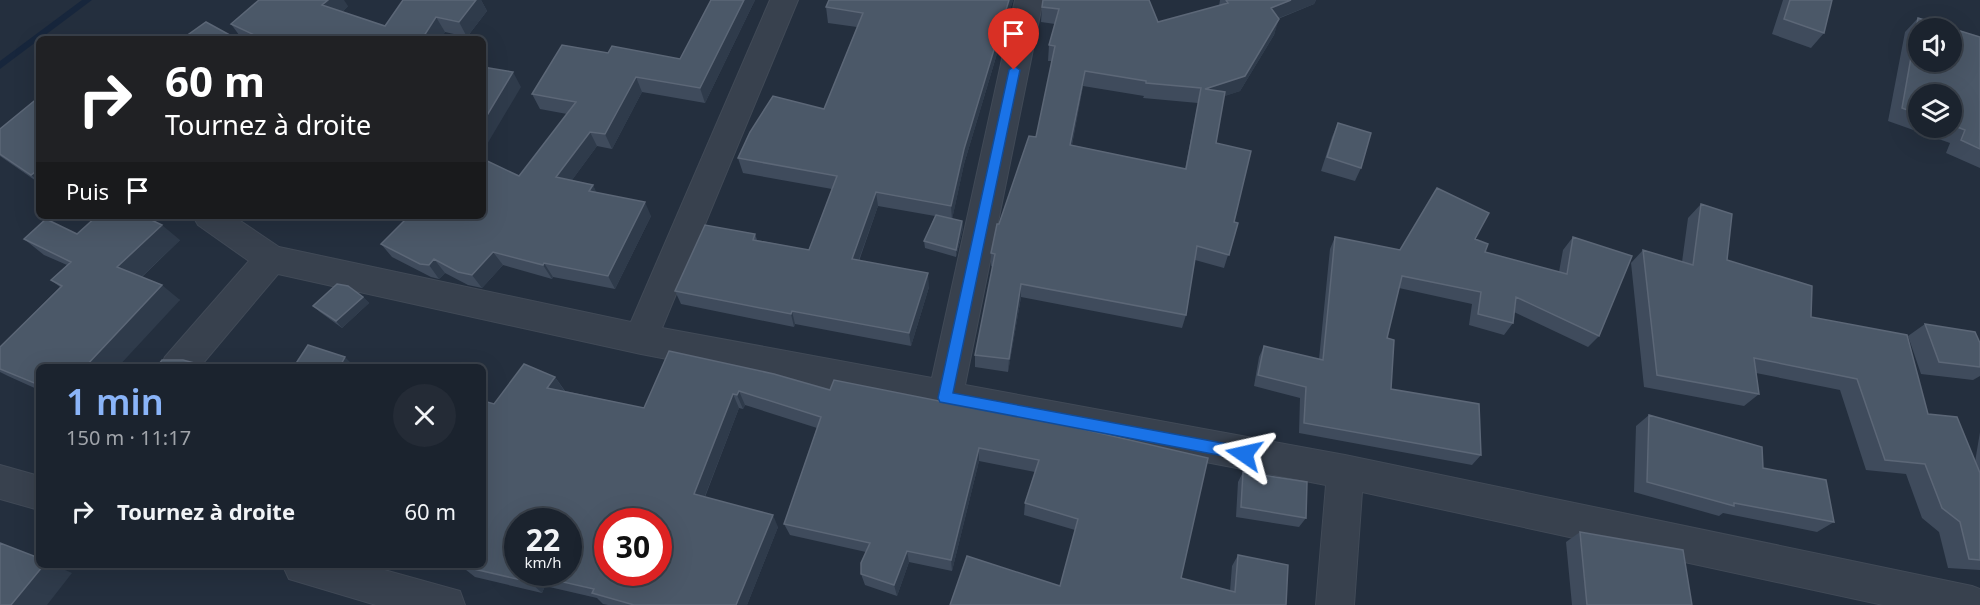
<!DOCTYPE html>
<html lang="fr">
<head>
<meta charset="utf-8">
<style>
  :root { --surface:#1b232e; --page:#242b36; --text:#f1f3f6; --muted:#a0a4aa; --line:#39404a; --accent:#8ab4f8 }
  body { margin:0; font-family:"Noto Sans",sans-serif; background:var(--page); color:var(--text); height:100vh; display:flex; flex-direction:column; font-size:22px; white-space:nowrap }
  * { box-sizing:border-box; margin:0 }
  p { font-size:20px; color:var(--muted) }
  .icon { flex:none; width:33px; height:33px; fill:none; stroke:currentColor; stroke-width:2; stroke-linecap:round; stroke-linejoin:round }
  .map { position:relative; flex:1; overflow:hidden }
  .panel { position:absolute; left:36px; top:364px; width:450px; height:204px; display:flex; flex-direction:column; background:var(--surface); border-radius:9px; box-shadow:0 6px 24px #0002,0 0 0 2px var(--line) }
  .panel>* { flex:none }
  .hud { position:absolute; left:36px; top:36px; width:450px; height:183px; border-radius:9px; box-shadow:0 6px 24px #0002,0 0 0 2px var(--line); background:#202124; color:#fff; overflow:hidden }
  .tools { position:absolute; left:1908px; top:18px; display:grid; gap:12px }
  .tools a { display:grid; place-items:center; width:54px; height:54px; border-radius:50%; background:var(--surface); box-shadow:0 6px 24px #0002,0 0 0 2px var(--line); font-size:30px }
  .speed { position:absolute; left:504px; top:508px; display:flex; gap:12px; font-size:30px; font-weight:700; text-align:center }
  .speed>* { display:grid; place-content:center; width:78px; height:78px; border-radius:50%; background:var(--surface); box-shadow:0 6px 24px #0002,0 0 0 2px var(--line); line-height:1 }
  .speed small { font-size:15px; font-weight:400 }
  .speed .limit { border:9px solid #d22; background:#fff; color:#111 }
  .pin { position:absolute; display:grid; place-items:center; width:51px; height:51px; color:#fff; margin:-62px -26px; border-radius:50% 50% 50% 0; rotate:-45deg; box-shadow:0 0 6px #0007 }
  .pin .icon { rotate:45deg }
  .me { position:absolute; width:66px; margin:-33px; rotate:281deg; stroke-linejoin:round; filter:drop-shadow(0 0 4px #0008) }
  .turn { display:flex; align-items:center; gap:21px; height:126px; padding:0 30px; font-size:27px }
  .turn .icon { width:78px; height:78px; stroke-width:2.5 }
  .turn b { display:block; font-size:42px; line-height:51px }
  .then { display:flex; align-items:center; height:57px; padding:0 30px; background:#0003; gap:12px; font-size:22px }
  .round { display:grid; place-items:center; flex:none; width:63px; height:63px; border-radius:32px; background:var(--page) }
  .head { display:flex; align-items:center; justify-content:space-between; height:102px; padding:0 30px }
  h1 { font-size:36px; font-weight:600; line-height:45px; color:var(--accent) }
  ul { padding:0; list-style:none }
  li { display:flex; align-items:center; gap:18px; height:90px; padding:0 30px }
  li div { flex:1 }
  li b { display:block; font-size:22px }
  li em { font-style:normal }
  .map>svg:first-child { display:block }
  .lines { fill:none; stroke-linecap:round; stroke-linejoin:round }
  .stream { fill:#17263c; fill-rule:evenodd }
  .minor-casing { stroke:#414a57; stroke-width:2 }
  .minor { fill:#38414e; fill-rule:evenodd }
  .wall { fill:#3f4b5c; fill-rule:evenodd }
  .shaded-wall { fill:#2f3b4b }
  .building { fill:#4b5868; stroke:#5c6777; stroke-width:1.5; fill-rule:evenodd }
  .route { fill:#1a73e8; stroke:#114b97; stroke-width:1.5 }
</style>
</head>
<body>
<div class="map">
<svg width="1980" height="605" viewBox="0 0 1980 605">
  <rect width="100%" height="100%" fill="#242f3e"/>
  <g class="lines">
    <path class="stream" d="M82,0H92L0,69V61Z"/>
    <g class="minor-casing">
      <path id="minor" d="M770,0H798L662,328L932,378L1015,0H1043L965,385L1345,455L1972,586L1980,589V605H1883L1362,492L1354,605H1316L1326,485L641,354L278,274L199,368H160L165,357L249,261L198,225L193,216H233L279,247L631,322Z
        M0,465L39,476V510L0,499Z
        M283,566H370L460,591L465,605H376L289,579Z"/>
    </g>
    <use href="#minor" class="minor"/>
  </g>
  <path class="wall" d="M403,0H481L487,11L467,37L445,32L441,39H242L231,24L348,6L342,12L385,26Z
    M711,0H755L705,103L642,92L612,149L597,146L572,180L593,185L596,193L651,216L615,289L553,277L552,279L503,265L482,288L468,285L445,273L439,279L431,277L392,257L381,244L519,176L567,114L540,109L532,94L608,53L680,59Z
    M1013,0L964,164L952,219L962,221L963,228L956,257L925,248L924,241L935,216L878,206L859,261L929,287L911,346L795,324L794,327L681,304L675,291L755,234L757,240L809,250L832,189L743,173L738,158L824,109L857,27L828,23L826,7Z
    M1220,0H1316L1314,4L1278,19L1274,35L1240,91L1224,96L1216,143L1234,222L1238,223L1224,268L1195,260L1186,315L1182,328L1021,297L1008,372L975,367V355L993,267L991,266V253L999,224L1036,137L1052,61H1048L1049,45L1055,24L1041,22L1042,7L1158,22L1219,6ZM1083,86L1144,96L1143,98L1198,103L1185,169L1072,145Z
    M1783,0H1832L1824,33L1811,48L1772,34Z
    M1918,18L1980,37V168L1946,153L1950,143L1888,121L1905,32ZM1918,94H1952V128H1918Z
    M39,97V183L0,156V129Z
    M1338,123L1361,168L1355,181L1321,171L1332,137Z
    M1701,204L1727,260L1811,317L1928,414L1975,462L1980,432V570L1948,568L1939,532L1922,518L1906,474L1866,470L1840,390L1756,373L1759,394L1744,406L1644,387L1631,263L1643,250L1682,262L1688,218Z
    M77,234L180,240L142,277L180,300L39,368V390L8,376L0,372V347L60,287L51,280L67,265L44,255L24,239Z
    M1335,237L1400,250L1485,252L1559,272L1563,250L1573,237L1599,336L1588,347L1514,312L1513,323L1504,335L1469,325L1472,304L1399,288L1387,338L1391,389L1481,455L1472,465L1299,433L1300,398L1254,386L1259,357L1264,346L1319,359L1330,249Z
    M363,297L369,303L342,328L320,312L313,306Z
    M1925,324L1980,343V376L1973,380L1921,374L1908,336Z
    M669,351L830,390L1009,415L1064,425L1181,578L1230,591L1232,566L1238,555L1286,605L1060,586L1075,530L1024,515L1025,503L1035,472L979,461L952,571L909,562L897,596L865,585L861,574L866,552L790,535L784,524L817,428L745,405L743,409L739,408L705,497L778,527L747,605H608L603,604L597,598L545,586L542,593L475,577L461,566L484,520L483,519V402L494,404L555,377L565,391L644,408Z
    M1649,415L1763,468L1834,522L1817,532L1723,513L1719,516L1634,492L1636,426Z
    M1243,472L1306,518L1299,527L1236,517L1238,482Z
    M1580,532L1692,605H1572L1566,542Z"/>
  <path class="shaded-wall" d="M328,0H344L348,6L333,21L322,5Z
    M476,0H481L487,11L467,37L459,22Z
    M744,0H755L705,103L700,88Z
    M1009,0H1013L964,164L952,220L951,206L964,149Z
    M1291,0H1316L1314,4L1266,23L1271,8Z
    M436,17L445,32L441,39H422Z
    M1279,19L1274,35L1240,91L1202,104L1205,89Z
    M1085,71L1083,86L1069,159L1070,145Z
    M513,72L521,87L483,151V122Z
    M636,77L642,92L612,149L605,134Z
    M590,132L597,146L564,191L556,177Z
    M39,169V181L31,175Z
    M593,185L600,200L589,191Z
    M876,192L878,206L854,273L852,259Z
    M645,202L651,216L615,289L608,276Z
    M962,221L963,228L956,257V250Z
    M162,225L180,240L136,282L117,267Z
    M493,252L503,265L482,288L472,275Z
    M434,259L445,273L439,279L429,265Z
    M544,263L553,277L552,279L543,265Z
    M928,273L929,287L911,346L909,333Z
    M1021,284V297L1008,372L1009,359Z
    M162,285L180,300L117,368H84Z
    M363,297L369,303L342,328L336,321Z
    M792,311L795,324L794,327L791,314Z
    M345,357L356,368H339Z
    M198,364L203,368H195Z
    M555,377L565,392L547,388Z
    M739,391L745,405L743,409L737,395Z
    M733,394L739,408L701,506L694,494Z
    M979,448V461L952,571L951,560Z
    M773,515L778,527L747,605H736Z
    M907,551L909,562L897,596L894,585Z
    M43,566H56L72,573L47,605H11Z
    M533,575L545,586L542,593L530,582Z"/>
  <path class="building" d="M259,0H328L322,5L385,26L403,0H476L459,22L436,17L422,39H263L231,24Z
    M711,0H744L700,88L636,77L605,134L590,132L556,177L593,185L589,191L645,202L608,276L544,263L543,265L493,252L472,275L458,272L434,259L429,265L420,264L381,244L409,216H483V159L519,176L576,102L532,94L562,45L608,53L612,46L680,59Z
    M829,0H1009L964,149L951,206L876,192L852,259L928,273L909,333L792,311L791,314L675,291L705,225L755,234L753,240L809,250L837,176L738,158L750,132L773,96L824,109L863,13L826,7Z
    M1043,0H1149L1158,22L1228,3L1226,0H1291L1271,8L1279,19L1245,76L1205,89L1225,92L1216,143L1251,151L1234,222L1238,223L1229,255L1197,246L1186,315L1021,284L1009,359L975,355L995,254L991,253L997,224H999L1029,136L1036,137L1055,46L1049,45L1059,9L1042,7ZM1085,71L1146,81V83L1201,88L1186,169L1070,145Z
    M1790,0H1832L1824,33L1784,19Z
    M1918,18L1980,37V149L1961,140L1965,130L1952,125V94H1918V114L1902,108ZM1918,28H1952V62H1918Z
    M206,22L237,39H182Z
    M483,67L513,72L483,122Z
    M39,97V169L31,175L0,154V129Z
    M1338,123L1371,133L1361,168L1327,157Z
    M1437,188L1489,213L1475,239L1488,244L1485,252L1567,274L1573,237L1632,256L1599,336L1516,297L1513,323L1478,314L1481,292L1402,276L1387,338L1394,340L1391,389L1479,404L1481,455L1304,423L1306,387L1258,375L1264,346L1323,360L1335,237L1400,250Z
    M1701,204L1732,214L1727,260L1812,286L1811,317L1907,335L1928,414L1957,417L1980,473V560L1969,559L1960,522L1942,508L1925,464L1885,460L1857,379L1754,358L1759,394L1657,375L1643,250L1693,265Z
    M936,215L962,221L956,250L924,241Z
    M97,216H143L162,225L117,267L162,285L84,368H39V385L0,369V347L62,286L51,280L71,262L24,239L46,219L77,234Z
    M337,284L348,286L363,297L336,321L313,306Z
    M1925,324L1975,332L1980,343V367L1939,362Z
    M308,345L345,357L339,368H293Z
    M669,351L774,374L830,390L834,380L1009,415L1010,413L1064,423V425L1208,458L1181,578L1235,592L1238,555L1288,565L1286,605H950L967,556L1060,586L1078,519L1025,503L1039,460L979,448L951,560L907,551L894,585L861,574V563L870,543L784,524L821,417L739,391L737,395L733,394L694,494L773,515L736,605H634L592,593L594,589L533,575L530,582L461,566H483V521L487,513L483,512V402L484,401L494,404L524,364L555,377L547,388L644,408ZM518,522H568V573H518ZM608,522H658V573H608Z
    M162,360H183L198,364L195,368H156Z
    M1649,415L1762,447L1763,468L1826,480L1834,522L1734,503V506L1647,482Z
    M1243,472L1307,482L1306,518L1241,507Z
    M1580,532L1683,550L1692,605H1587Z
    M0,543L39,558V566H43L11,605H0Z"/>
  <path class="route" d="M1014,66L1020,70L953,393L1244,447L1250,449L1252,454L1250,458L1244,460L940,402L938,398L1009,70Z"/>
</svg>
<div class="tools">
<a><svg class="icon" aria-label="sound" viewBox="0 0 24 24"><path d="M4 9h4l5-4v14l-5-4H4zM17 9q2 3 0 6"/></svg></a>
<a><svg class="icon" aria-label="layers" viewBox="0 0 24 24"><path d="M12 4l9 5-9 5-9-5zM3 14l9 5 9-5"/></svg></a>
</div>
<div class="speed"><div>22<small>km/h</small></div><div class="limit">30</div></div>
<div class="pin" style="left:1014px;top:70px;background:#d93025"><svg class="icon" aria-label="arrive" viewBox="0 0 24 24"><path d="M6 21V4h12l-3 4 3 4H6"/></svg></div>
<svg class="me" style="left:1244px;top:454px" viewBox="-20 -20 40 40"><path d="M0-17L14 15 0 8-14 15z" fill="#1a73e8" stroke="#fff" stroke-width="4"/></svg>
<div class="hud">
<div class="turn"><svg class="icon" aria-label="right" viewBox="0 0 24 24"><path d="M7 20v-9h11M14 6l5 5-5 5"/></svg><div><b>60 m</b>Tournez à droite</div></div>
<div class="then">Puis<svg class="icon" aria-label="arrive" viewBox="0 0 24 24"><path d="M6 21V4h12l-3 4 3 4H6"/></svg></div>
</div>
<section class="panel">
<div class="head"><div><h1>1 min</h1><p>150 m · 11:17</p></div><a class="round"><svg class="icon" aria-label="close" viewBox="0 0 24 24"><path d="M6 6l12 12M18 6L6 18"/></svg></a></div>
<ul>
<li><svg class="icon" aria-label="right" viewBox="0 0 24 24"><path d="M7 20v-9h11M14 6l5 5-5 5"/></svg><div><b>Tournez à droite</b></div><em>60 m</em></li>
</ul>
</section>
</div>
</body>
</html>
